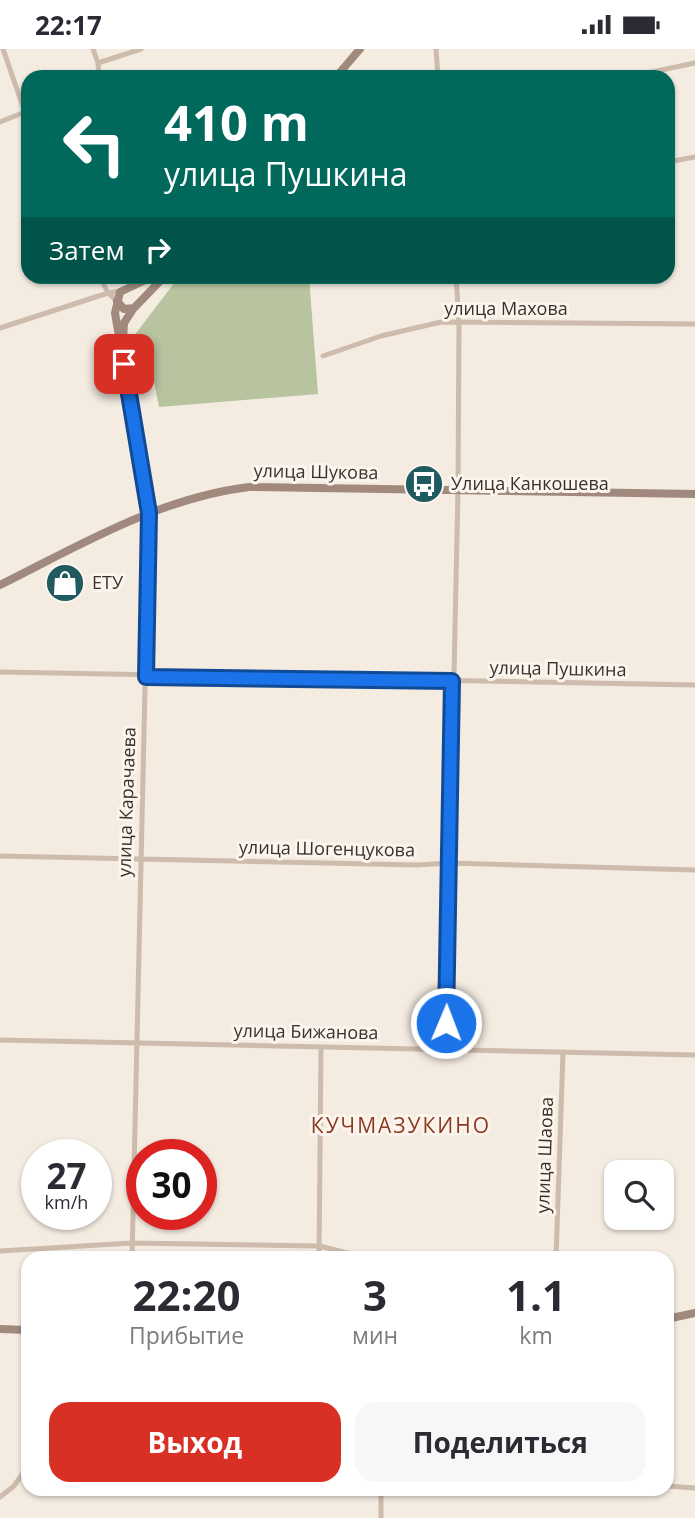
<!DOCTYPE html>
<html lang="ru">
<head>
<meta charset="utf-8">
<style>
  :root { --surface:#fff; --page:#f7f7f7; --text:#2b2b33; --muted:#7c7c81; --accent:#d93025 }
  body { margin:0; font-family:"Open Sans",sans-serif; background:var(--page); color:var(--text); height:100vh; display:flex; flex-direction:column; font-size:26px; white-space:nowrap }
  * { box-sizing:border-box; margin:0 }
  p { font-size:23px; color:var(--muted) }
  .icon { flex:none; width:38px; height:38px; fill:none; stroke:currentColor; stroke-width:2; stroke-linecap:round; stroke-linejoin:round }
  .map { position:relative; flex:1; overflow:hidden }
  .panel { position:absolute; left:21px; top:1202px; width:653px; height:245px; display:flex; flex-direction:column; background:var(--surface); border-radius:21px; box-shadow:0 2px 5px #0004 }
  .panel>* { flex:none }
  .guide { position:absolute; left:21px; top:21px; width:654px; height:214px; border-radius:21px; box-shadow:0 2px 5px #0004; background:#00695c; color:#fff; overflow:hidden }
  .controls { position:absolute; left:604px; top:1111px; display:grid; gap:14px }
  .controls a { display:grid; place-items:center; width:70px; height:70px; border-radius:14px; background:var(--surface); box-shadow:0 2px 5px #0004; font-size:35px }
  .speed { position:absolute; left:21px; top:1090px; display:flex; gap:14px; font-size:35px; font-weight:700; text-align:center }
  .speed>* { display:grid; place-content:center; width:91px; height:91px; border-radius:50%; background:var(--surface); box-shadow:0 2px 5px #0004; line-height:1 }
  .speed small { font-size:18px; font-weight:400 }
  .speed .limit { border:10px solid #d22; background:#fff; color:#111 }
  .pin { position:absolute; display:grid; place-items:center; width:60px; height:60px; color:#fff; margin:-30px; border-radius:14px; box-shadow:0 4px 10px #0006 }
  .me { position:absolute; width:77px; margin:-38px; rotate:1deg; stroke-linejoin:round; filter:drop-shadow(0 0 5px #0008) }
  .turn { display:flex; align-items:center; gap:24px; height:147px; padding:0 28px; font-size:32px }
  .turn .icon { width:91px; height:91px; stroke-width:2.5 }
  .turn b { display:block; font-size:49px; line-height:60px }
  .then { display:flex; align-items:center; height:66px; padding:0 28px; background:#0003; gap:14px; font-size:26px }
  .eta { display:flex; justify-content:space-evenly; align-items:center; height:119px; text-align:center }
  .eta b { font-size:42px; font-weight:700; line-height:49px }
  .cta { display:flex; gap:14px; margin-top:auto; padding:14px 28px }
  .cta a { flex:1; height:80px; border-radius:21px; background:var(--accent); color:#fff; font-size:28px; font-weight:700; line-height:80px; text-align:center }
  .cta a+a { background:var(--page); color:var(--text) }
  .status { display:flex; justify-content:space-between; align-items:center; height:49px; padding:0 35px; background:var(--surface); direction:ltr }
  .status svg { height:19px; fill:currentColor }
  .map>svg:first-child { display:block }
  .green { fill:#b8c4a0 }
  .lines { fill:none; stroke-linecap:round; stroke-linejoin:round }
  .street { stroke:#cdbbac; stroke-width:5 }
  .secondary { stroke:#a18a7d; stroke-width:8 }
  .route-casing { stroke:#114b97; stroke-width:18 }
  .route { stroke:#1a73e8; stroke-width:12 }
  .labels { text-anchor:middle; stroke-width:6; stroke-linejoin:round; paint-order:stroke }
  .street-label { font-size:18px; fill:#3b302b; stroke:#fbf5ee }
  .poi-label { font-size:18px; fill:#3b302b; stroke:#fbf5ee; text-anchor:start }
  .quarter-label { font-size:21px; letter-spacing:2px; fill:#8c3b22; stroke:#fbf5ee }
</style>
</head>
<body>
<div class="status"><b>22:17</b><svg viewBox="0 0 49 12"><path d="M0 12V9h3v3zM5 12V6h3v6zM10 12V3h3v9zM15 12V0h3v12zM26 1h20v11H26zM47 4h2v5h-2z"/></svg></div>
<div class="map">
<svg width="695" height="1469" viewBox="0 0 695 1469">
  <rect width="100%" height="100%" fill="#f4ebe1"/>
  <path class="green" d="M191,228H309L318,345L159,358L154,333L138,335L133,288L175,233Z"/>
  <g class="lines">
    <path class="street" d="M3,0L28,72
      M93,0L98,14
      M436,0L438,28
      M99,28L98,14L141,0
      M628,28L695,14
      M0,73L25,63
      M668,113L695,108
      M100,228L108,244L117,252
      M0,279L108,244L120,242
      M323,307L381,287L441,273L695,275
      M0,623L695,636
      M0,807L417,816L450,814L695,821
      M0,991L695,1006
      M446,1001L458,440L459,273L456,228
      M0,1202L132,1194L320,1197L366,1209
      M132,1209L149,464
      M319,1209L321,998
      M463,1209L480,1206L556,1207
      M556,1209L563,1003
      M667,1437L695,1439
      M0,1448L14,1437L28,1417
      M381,1469V1440"/>
    <path class="secondary" d="M336,28L360,0
      M117,252L124,260L134,259L164,228
      M123,293L124,274L133,260
      M149,464L115,264L120,243L152,228
      M0,536C80,496 159,449 249,438L695,445
      M667,1270L695,1264
      M0,1280L28,1281"/>
  </g>
  <g class="lines">
    <g class="route-casing">
      <path id="route" d="M124,315L149,464L146,628L452,632L446,974"/>
    </g>
    <use href="#route" class="route"/>
  </g>
  <defs>
    <g id="bus-disc" transform="scale(2.0125)"><circle r="9.5" fill="#1f5a5e" stroke="#fbf5ee"/><path d="M-5-6H5V4H4V6H2V4H-2V6H-4V4H-5ZM-3.5-4V0h7V-4ZM-3.5 1.2v1.5H-2V1.2ZM2 1.2v1.5H3.5V1.2Z" fill="#fff"/></g>
    <g id="shop-disc" transform="scale(2.0125)"><circle r="9.5" fill="#1f5a5e" stroke="#fbf5ee"/><path d="M-5-2.5h2.3a2.7 3.5 0 0 1 5.4 0H5L5.5 6h-11ZM-1.5-2.5h3a1.5 2.3 0 0 0-3 0Z" fill="#fff"/></g>
  </defs>
  <g fill-rule="evenodd">
    <use href="#bus-disc" x="424" y="435"/>
    <use href="#shop-disc" x="65" y="534"/>
  </g>
  <g class="labels">
    <g class="street-label">
      <text x="506" y="266">улица Махова</text>
      <text transform="translate(316 423) rotate(1)" y="6">улица Шукова</text>
      <text transform="translate(558 620) rotate(1)" y="6">улица Пушкина</text>
      <text transform="translate(127 753) rotate(-88)" y="6">улица Карачаева</text>
      <text transform="translate(327 800) rotate(1)" y="6">улица Шогенцукова</text>
      <text transform="translate(306 983) rotate(1)" y="6">улица Бижанова</text>
      <text transform="translate(545 1106) rotate(-88)" y="6">улица Шаова</text>
    </g>
    <g class="poi-label">
      <text x="451" y="441">Улица Канкошева</text>
      <text x="92" y="540">ЕТУ</text>
    </g>
    <g class="quarter-label">
      <text x="401" y="1084">КУЧМАЗУКИНО</text>
    </g>
  </g>
</svg>
<div class="controls">
<a><svg class="icon" aria-label="search" viewBox="0 0 24 24"><circle cx="10" cy="10" r="6"/><path d="M15 15l6 6"/></svg></a>
</div>
<div class="speed"><div>27<small>km/h</small></div><div class="limit">30</div></div>
<div class="pin" style="left:124px;top:315px;background:#d93025"><svg class="icon" aria-label="arrive" viewBox="0 0 24 24"><path d="M6 21V4h12l-3 4 3 4H6"/></svg></div>
<svg class="me" style="left:446px;top:974px" viewBox="-20 -20 40 40"><circle r="17" fill="#1a73e8" stroke="#fff" stroke-width="3"/><path d="M0-11L8 9 0 5-8 9z" fill="#fff"/></svg>
<div class="guide">
<div class="turn"><svg class="icon" aria-label="left" viewBox="0 0 24 24"><path d="M17 20v-9H6M10 6l-5 5 5 5"/></svg><div><b>410 m</b>улица Пушкина</div></div>
<div class="then">Затем<svg class="icon" aria-label="right" viewBox="0 0 24 24"><path d="M7 20v-9h11M14 6l5 5-5 5"/></svg></div>
</div>
<section class="panel">
<div class="eta">
<div><b>22:20</b><p>Прибытие</p></div>
<div><b>3</b><p>мин</p></div>
<div><b>1.1</b><p>km</p></div>
</div>
<div class="cta"><a>Выход</a><a>Поделиться</a></div>
</section>
</div>
</body>
</html>
